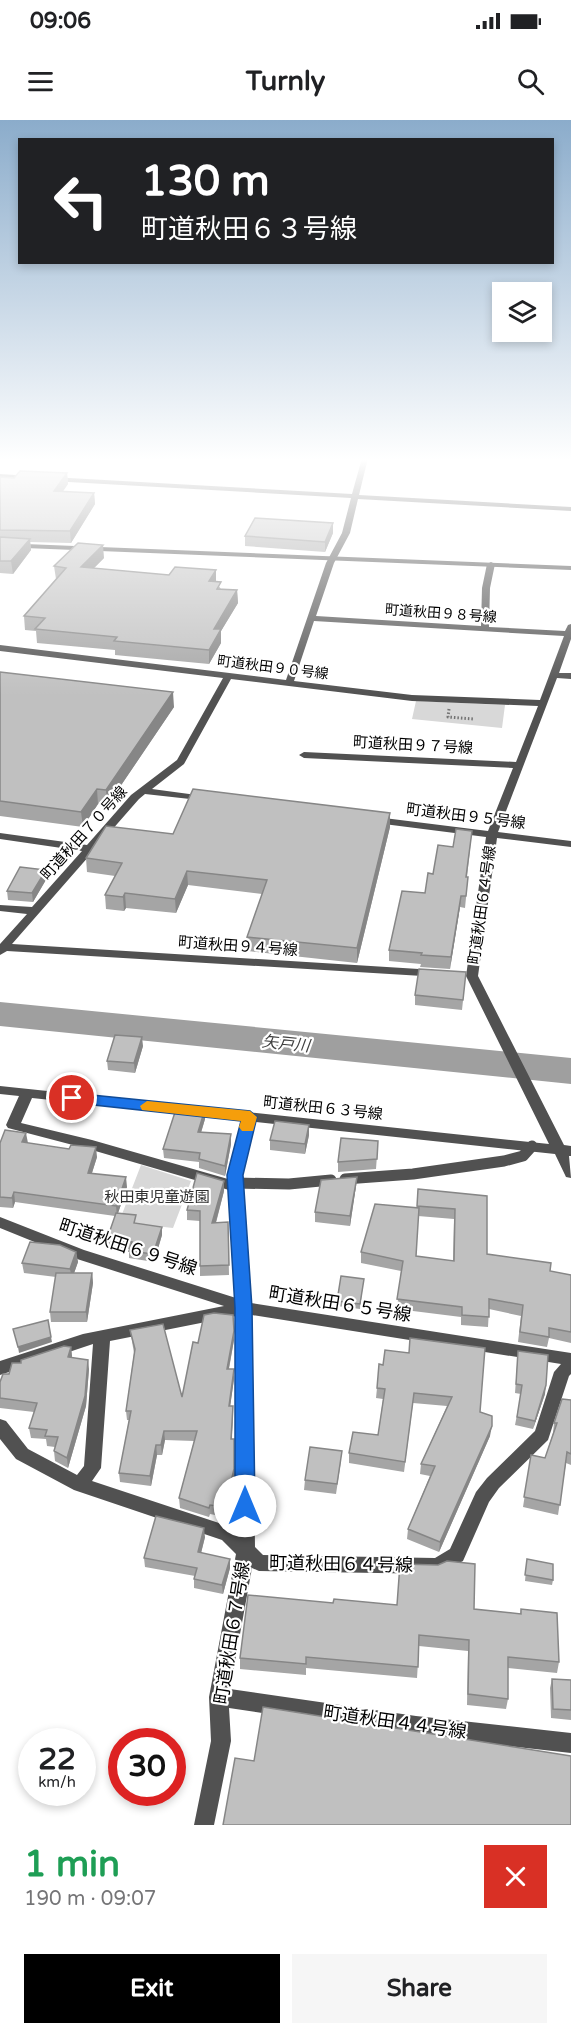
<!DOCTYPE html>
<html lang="en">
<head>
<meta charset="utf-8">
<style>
  :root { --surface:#fff; --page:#f6f6f6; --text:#202124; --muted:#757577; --accent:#000 }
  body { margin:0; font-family:"Varela Round","Noto Sans JP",sans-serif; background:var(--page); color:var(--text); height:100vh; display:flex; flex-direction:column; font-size:22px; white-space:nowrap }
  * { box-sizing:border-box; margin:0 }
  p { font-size:20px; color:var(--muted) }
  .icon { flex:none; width:33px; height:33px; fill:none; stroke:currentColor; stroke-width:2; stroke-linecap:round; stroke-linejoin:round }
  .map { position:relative; height:1705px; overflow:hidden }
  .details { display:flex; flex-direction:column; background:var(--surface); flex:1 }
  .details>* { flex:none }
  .hud { position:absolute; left:18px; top:18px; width:536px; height:126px; border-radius:0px; box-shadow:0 3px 9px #0003; background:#202124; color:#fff; overflow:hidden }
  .tools { position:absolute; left:492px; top:162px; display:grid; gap:12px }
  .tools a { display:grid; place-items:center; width:60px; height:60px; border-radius:0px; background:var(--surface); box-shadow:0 3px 9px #0003; font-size:30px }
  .speed { position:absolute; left:18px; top:1608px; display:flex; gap:12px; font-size:30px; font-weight:700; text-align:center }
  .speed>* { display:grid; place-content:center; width:78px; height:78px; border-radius:50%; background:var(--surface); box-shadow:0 3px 9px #0003; line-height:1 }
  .speed small { font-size:15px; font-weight:400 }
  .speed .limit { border:9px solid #d22; background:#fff; color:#111 }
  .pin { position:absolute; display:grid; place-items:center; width:51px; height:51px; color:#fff; margin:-26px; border:3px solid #fff; border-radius:50%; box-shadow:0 2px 6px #0007 }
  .me { position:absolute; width:66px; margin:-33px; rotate:0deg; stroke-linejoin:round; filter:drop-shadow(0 0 4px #0008) }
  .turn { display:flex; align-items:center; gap:21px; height:126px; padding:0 24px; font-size:27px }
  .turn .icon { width:78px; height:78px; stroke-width:2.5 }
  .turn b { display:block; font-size:42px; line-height:51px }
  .round { display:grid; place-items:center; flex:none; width:63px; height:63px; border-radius:0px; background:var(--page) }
  .head { display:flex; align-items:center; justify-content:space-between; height:102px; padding:0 24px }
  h1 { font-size:36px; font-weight:700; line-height:45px; color:#1e9e55 }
  .button { display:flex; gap:12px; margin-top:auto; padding:12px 24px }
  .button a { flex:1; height:69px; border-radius:0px; background:var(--accent); color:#fff; font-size:24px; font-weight:700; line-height:69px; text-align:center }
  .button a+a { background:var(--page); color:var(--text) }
  .status { display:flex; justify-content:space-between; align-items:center; height:42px; padding:0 30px; background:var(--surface); direction:ltr }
  .status svg { height:16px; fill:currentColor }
  header { display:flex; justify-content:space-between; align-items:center; height:78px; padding:0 24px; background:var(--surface); font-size:27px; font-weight:700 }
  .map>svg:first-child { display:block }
  .green { fill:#d8d8d8 }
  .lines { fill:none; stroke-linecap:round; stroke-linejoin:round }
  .river { fill:#9f9f9f; fill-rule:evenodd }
  .path { stroke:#737373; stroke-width:3; stroke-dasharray:1.5 2; stroke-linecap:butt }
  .service { stroke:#515151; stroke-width:11 }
  .minor { fill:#515151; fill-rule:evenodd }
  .tertiary { fill:#515151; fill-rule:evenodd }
  .wall { fill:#a5a5a5; fill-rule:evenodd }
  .shaded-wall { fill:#868686 }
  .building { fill:#c0c0c0; stroke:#868686; stroke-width:1.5 }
  .route { fill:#1a73e8; stroke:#114b97; stroke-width:1.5 }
  .slow { fill:#f59e0b }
  .labels { text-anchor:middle; stroke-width:4.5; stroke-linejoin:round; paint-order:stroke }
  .far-street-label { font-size:14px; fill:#000; stroke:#fff }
  .street-label { font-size:15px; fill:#000; stroke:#fff }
  .park-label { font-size:15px; fill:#2f2f2f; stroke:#fff }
  .water-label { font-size:16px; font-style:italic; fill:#404040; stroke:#fff }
  .near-street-label { font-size:18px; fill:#000; stroke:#fff }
</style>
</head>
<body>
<div class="status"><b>09:06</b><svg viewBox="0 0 49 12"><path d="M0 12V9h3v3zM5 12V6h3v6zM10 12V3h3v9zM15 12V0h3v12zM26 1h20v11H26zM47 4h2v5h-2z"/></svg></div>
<header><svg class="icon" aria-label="menu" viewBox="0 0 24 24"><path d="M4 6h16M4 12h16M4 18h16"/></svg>Turnly<svg class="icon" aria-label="search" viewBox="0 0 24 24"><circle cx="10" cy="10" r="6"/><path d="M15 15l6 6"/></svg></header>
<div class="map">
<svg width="571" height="1705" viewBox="0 0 571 1705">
  <rect width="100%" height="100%" fill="#fff"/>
  <path class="green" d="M416,581L505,585L502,608L412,599Z
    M141,1045L191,1061L173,1108L119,1102Z"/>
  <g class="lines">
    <path class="river" d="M0,882L571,938V964L0,906Z"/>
    <path class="path" d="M449,589L448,597L473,599"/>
    <path class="service" d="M345,1059L413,1054L504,1041L523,1036L532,1026
      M236,1063L289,1064L331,1060"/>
    <path class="minor" d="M362,338H368L359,375L571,387V391L358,379L350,413L334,443L316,496L481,506L482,468L487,444L491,442L495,444L490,468L489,507L565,511L568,505L571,504V519L559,553H571V559L557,558L498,712L571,721V727L497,718L478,856L564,1025L571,1026V1036H569L571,1058L566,1057L555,1034L256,1002L242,1055L251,1183L571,1233V1254L569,1256L548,1320L499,1368L489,1382L463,1441L437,1454L259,1451L252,1448L230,1569L416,1596L571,1613V1633L416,1616L229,1588L231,1621L214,1705H194L211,1621L209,1577L236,1434L222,1420L74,1370L16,1339L0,1319V1299L6,1301L28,1329L77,1355L84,1346L93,1224L0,1255V1241L83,1214L224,1186L74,1138L0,1108V1097L84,1130L236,1178L229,1070L92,1030L8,1008L6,1005L19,976L0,974V966L549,1024L466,856L486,717L376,703L371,700L376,697L488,711L513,648L304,638L299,635L304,632L516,642L538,586L412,581L231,559L184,644L152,669L204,676L208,677V681L145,674L139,679L12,824L435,850L439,851L441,854L439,857L7,831L0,835V824L27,794L0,791V785L32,787L82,731L0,719V713L87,725L131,675L177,640L223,558L0,531V525L286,560L326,443L342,413L351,378L51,361L48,359L51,357L352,374ZM314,501L564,516L540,580L412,575L294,561ZM32,978L242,1000L228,1059L92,1020L21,1003ZM252,1195L561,1244L554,1252L535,1311L487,1358L476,1372L450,1429L435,1438L263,1435L255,1427ZM236,1196L237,1411L228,1406L92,1361L101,1348L110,1221Z
      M0,354L31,356L34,358L31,360L0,358Z"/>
    <path class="tertiary" d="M0,423L571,446V450L0,427Z"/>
  </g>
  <path class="wall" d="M67,353L68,364L62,372L94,373L95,384L71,423L30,422L31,430L13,454L0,453V357L14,358Z
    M333,413L325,432L245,426V416Z
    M104,438L94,448L169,455L216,450V462L221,469L237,470L238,483L221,511V523L209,544L115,535V530L37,523L36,511L25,510L24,496L56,459L54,446Z
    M0,552L174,587L107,686L98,684L83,707L0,696Z
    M390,693V707L357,843L248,831L247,817L262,774L188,765L176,793L126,788L124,791L106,789L105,775L115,756L87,752L86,738L173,714Z
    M472,711L467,757H468L465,788L460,787L450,849L420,847L421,844L389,841V830L425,773L433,754L453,727Z
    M47,758L33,782L8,780L7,771Z
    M466,852L462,890L415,885V875Z
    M143,926L135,953L108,950L107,941Z
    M205,989V999L201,1013L231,1014V1024L225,1056L199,1048V1042L164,1038L163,1029Z
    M309,1015L305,1034L270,1030V1020Z
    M378,1021L376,1049L338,1052V1042Z
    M0,1023H28L97,1037L92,1053L127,1067L118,1093L137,1104L162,1115L154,1142L129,1138V1129L108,1127L107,1119L115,1096L15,1082L13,1088L0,1087Z
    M356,1066L350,1106L315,1102V1092Z
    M418,1069L487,1076V1134L550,1151L571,1155V1223L549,1218L547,1227L518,1222L521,1196L489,1189L488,1207L461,1205V1197L397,1189L401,1151L361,1143V1132L417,1087ZM418,1096L454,1099L453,1141L416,1136Z
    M224,1071L216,1103L228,1102L229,1155L200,1156V1101L187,1100V1090Z
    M76,1132L78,1142L74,1153H92L93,1163L87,1202H51L50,1192L56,1157L24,1153L22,1143Z
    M363,1164L360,1189L337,1186V1181Z
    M130,1210L182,1277L198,1223L234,1220L229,1249L234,1259L230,1286H233L232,1319L235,1359L226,1397L210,1394L209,1397L180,1388L179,1378L194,1321L165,1320L162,1335H157L151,1366L120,1362L119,1353L129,1300H127L126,1291L134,1233Z
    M71,1227L72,1238L89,1249L86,1286L68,1348L55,1341L54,1331L55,1327L47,1326L46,1319L31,1318L29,1308L34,1292L0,1288V1262L21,1243Z
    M385,1230L480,1292L490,1316L439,1432L407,1419L408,1409L430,1356L420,1354L421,1344L447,1286L413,1283L404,1352L349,1343V1333L378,1315L383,1279L376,1278L377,1268L383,1245Z
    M518,1231L545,1274L533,1309L515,1305L521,1274L515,1273Z
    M571,1280V1345L566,1343L558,1395L523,1387L531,1335L545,1338L553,1313L554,1303Z
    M341,1341L336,1374L304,1370L305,1360Z
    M205,1417L201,1433L230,1439V1448L223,1474L194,1468V1459L195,1456L145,1447L144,1438Z
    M527,1439L553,1460L552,1465L525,1461Z
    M333,1483L397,1485L474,1489L520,1494L521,1489L559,1542L557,1553L508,1548V1579L506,1589L467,1585L468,1531L419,1526L417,1558L306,1548V1555L240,1549V1538Z
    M552,1559L571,1560V1600L551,1598L550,1568Z"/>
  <path class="shaded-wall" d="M67,353L68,364L55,383L54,371Z
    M94,373L95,384L71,423L70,411Z
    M333,403V413L325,432V422Z
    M30,419L31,430L13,454L11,441Z
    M103,425L104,438L82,460L81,447Z
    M216,450V463L209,461Z
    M237,470L238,483L221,511V523L209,544V530L214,509Z
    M173,572L174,587L107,686L106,670Z
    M97,669L98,684L83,707L81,692Z
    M390,693V707L357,843V828Z
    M46,750L47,758L33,782L32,773Z
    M187,751L188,765L176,793L175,779Z
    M125,773L126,788L124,791L123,777Z
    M461,776L460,787L450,849L451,837Z
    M142,917L143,926L135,953L134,943Z
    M205,989V999L198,1022V1012Z
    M309,1005V1015L305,1034V1024Z
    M26,1013L28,1023L22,1022Z
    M231,1014V1024L225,1056V1046Z
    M96,1027L97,1037L89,1062L88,1053Z
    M126,1057L127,1067L117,1096L116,1086Z
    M357,1057L356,1066L350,1106V1096Z
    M224,1061V1071L213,1113L212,1103Z
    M14,1072L15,1082L13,1088L12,1078Z
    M162,1107V1115L154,1142L153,1134Z
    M76,1132L78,1142L72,1159L70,1149Z
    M92,1153L93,1163L87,1202L86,1192Z
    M233,1195L234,1220L227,1258V1249Z
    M51,1217L52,1222L19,1233L18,1227Z
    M71,1227L72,1236L69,1247L68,1237Z
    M88,1240L89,1249L86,1286L68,1348L67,1338Z
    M234,1249V1259L229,1295V1286Z
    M546,1265L545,1274L533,1309L535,1301Z
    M233,1286V1295L231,1328V1319Z
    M492,1306L490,1316L439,1432L440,1422Z
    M164,1311L165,1320L162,1335L161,1325Z
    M156,1325L157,1335L151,1366L150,1356Z
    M234,1329L235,1359L226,1397L225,1387Z
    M204,1408L205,1417L199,1441L198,1432Z
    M230,1439V1448L223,1474L222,1465Z"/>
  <path class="building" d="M20,351L67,353L54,371L94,373L70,411L0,410V357L14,358Z
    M255,398L333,403L325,422L245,416Z
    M0,417L30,419L11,441H0Z
    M78,423L103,425L81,447L169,455L175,447L216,450L209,461L221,462L217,469L237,470L214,509H221L209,530L114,521L117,517L35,509L45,498L24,496L66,448L54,446Z
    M0,552L173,572L106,670L97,669L81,692L0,681Z
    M193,669L390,693L357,828L247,817L267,760L187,751L175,779L125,773L123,777L105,775L122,743L86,738L106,706L173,714Z
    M456,709L472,711L466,757H468L466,776H461L451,837L421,835L422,833L389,830L402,771L425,773L428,753L433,754L438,725L453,727Z
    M20,747L46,750L32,773L7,771Z
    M419,849L466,852L463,880L415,875Z
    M115,915L142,917L134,943L107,941Z
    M177,986L205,989L198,1012L231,1014L225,1046L199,1039L200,1033L163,1029Z
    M275,1001L309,1005L305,1024L270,1020Z
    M5,1010L26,1013L22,1022L69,1029L71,1025L96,1027L88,1053L126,1057L116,1086L14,1072L12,1078L0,1077V1023Z
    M341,1018L378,1021L377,1039L338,1042Z
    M197,1053L224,1061L212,1103L228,1102L229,1145L200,1146V1091L187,1090Z
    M357,1057L350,1096L315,1092L321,1060Z
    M418,1069L487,1076V1134L551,1143L550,1151L571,1155V1212L549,1208V1217L520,1212L523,1185L489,1179V1197L462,1195V1187L397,1179L403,1141L361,1132L375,1084L419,1088L416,1136L454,1141L455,1089L417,1086Z
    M116,1093L136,1095L134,1103L162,1107L153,1134L129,1131L132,1122L107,1119Z
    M30,1122L60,1125L76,1132L70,1149L22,1143Z
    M56,1153H92L86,1192H50Z
    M341,1156L364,1159L360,1184L337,1181Z
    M214,1193L233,1195L234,1211L227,1249H234L229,1286H233L231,1319H234V1349L225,1387L210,1385L209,1388L179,1378L197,1311H164L161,1325H156L150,1356L119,1353L131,1291H126L135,1229L130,1210L163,1204L182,1277L193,1222L198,1223L204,1195Z
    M48,1200L51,1217L18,1227L13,1209Z
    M410,1218L485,1228L480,1292L492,1296V1306L440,1422L408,1409L435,1346L421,1344L452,1277L414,1273L405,1342L349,1333L353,1312L378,1315L385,1269L377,1268L379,1244L383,1245L385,1230L409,1233Z
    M64,1226L71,1227L68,1237L88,1240L85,1276L67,1338L54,1331L58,1317L45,1316L47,1310L29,1308L37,1283L0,1278V1262L3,1254H9L12,1243H21V1240Z
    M518,1231L548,1235L546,1265L535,1301L517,1297L522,1265L516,1264Z
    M562,1279L571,1280V1334L567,1332L560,1385L524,1377L531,1335L545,1338L557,1303H554Z
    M310,1327L342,1331L337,1364L305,1360Z
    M156,1396L204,1408L198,1432L230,1439L222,1465L194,1459L197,1448L144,1438Z
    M527,1439L553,1444V1460L525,1455Z
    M447,1441L475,1444L474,1489L521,1494V1489L557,1493L559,1542L508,1537V1579L468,1574L469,1520L419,1515L418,1547L306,1537V1544L240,1538L248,1475L333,1483L334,1479L397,1485L400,1444L438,1445Z
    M552,1559L571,1560V1590L553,1589Z
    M263,1587L571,1636V1705H223L235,1638L254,1641Z"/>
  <linearGradient id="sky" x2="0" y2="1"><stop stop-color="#8baccb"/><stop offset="0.59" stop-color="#fff"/><stop offset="1" stop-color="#fff" stop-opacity="0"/></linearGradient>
  <rect width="571" height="576" fill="url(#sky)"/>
  <path class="route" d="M72,973L250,991L257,997L243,1055L252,1188L255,1386L252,1393L245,1395L238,1393L235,1386V1188L227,1055L241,1001L66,982L64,978L66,974Z"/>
  <path class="slow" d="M147,981L250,991L257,997L253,1011H242L239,1007L241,1001L142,990L140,986Z"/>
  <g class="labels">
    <g class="far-street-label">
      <text transform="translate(441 493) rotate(4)" y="5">町道秋田９８号線</text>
      <text transform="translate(273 547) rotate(7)" y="5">町道秋田９０号線</text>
    </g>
    <g class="street-label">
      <text transform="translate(413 625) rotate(3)" y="5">町道秋田９７号線</text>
      <text transform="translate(466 696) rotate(7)" y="5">町道秋田９５号線</text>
      <text transform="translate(84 713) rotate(-48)" y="5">町道秋田７０号線</text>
      <text transform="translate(482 785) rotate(-82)" y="5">町道秋田６４号線</text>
      <text transform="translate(238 826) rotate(4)" y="5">町道秋田９４号線</text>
      <text transform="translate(323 988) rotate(6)" y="5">町道秋田６３号線</text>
    </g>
    <g class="park-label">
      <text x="157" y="1082">秋田東児童遊園</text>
    </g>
    <g class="water-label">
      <text transform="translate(286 923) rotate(6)" y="6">矢戸川</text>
    </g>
    <g class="near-street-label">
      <text transform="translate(128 1127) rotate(18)" y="6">町道秋田６９号線</text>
      <text transform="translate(340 1184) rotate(9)" y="6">町道秋田６５号線</text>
      <text transform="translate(341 1444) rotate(1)" y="6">町道秋田６４号線</text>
      <text transform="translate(232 1513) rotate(-81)" y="6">町道秋田６７号線</text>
      <text transform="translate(395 1602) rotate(8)" y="6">町道秋田４４号線</text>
    </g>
  </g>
</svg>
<div class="tools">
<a><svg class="icon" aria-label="layers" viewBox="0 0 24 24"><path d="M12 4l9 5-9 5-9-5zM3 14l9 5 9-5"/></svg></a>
</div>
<div class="speed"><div>22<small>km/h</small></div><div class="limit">30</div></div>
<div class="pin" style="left:72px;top:978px;background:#d93025"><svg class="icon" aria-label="arrive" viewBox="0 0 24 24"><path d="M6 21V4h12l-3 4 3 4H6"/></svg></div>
<svg class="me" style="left:245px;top:1386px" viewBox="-20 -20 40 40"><circle r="19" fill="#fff"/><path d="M0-13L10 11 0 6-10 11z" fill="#1a73e8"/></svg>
<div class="hud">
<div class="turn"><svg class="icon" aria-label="left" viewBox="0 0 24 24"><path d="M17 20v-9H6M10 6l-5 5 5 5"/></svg><div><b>130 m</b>町道秋田６３号線</div></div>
</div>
</div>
<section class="details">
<div class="head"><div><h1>1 min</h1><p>190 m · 09:07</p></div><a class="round" style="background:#d93025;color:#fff"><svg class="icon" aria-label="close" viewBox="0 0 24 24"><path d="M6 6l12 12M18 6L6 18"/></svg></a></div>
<div class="button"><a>Exit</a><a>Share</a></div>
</section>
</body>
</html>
